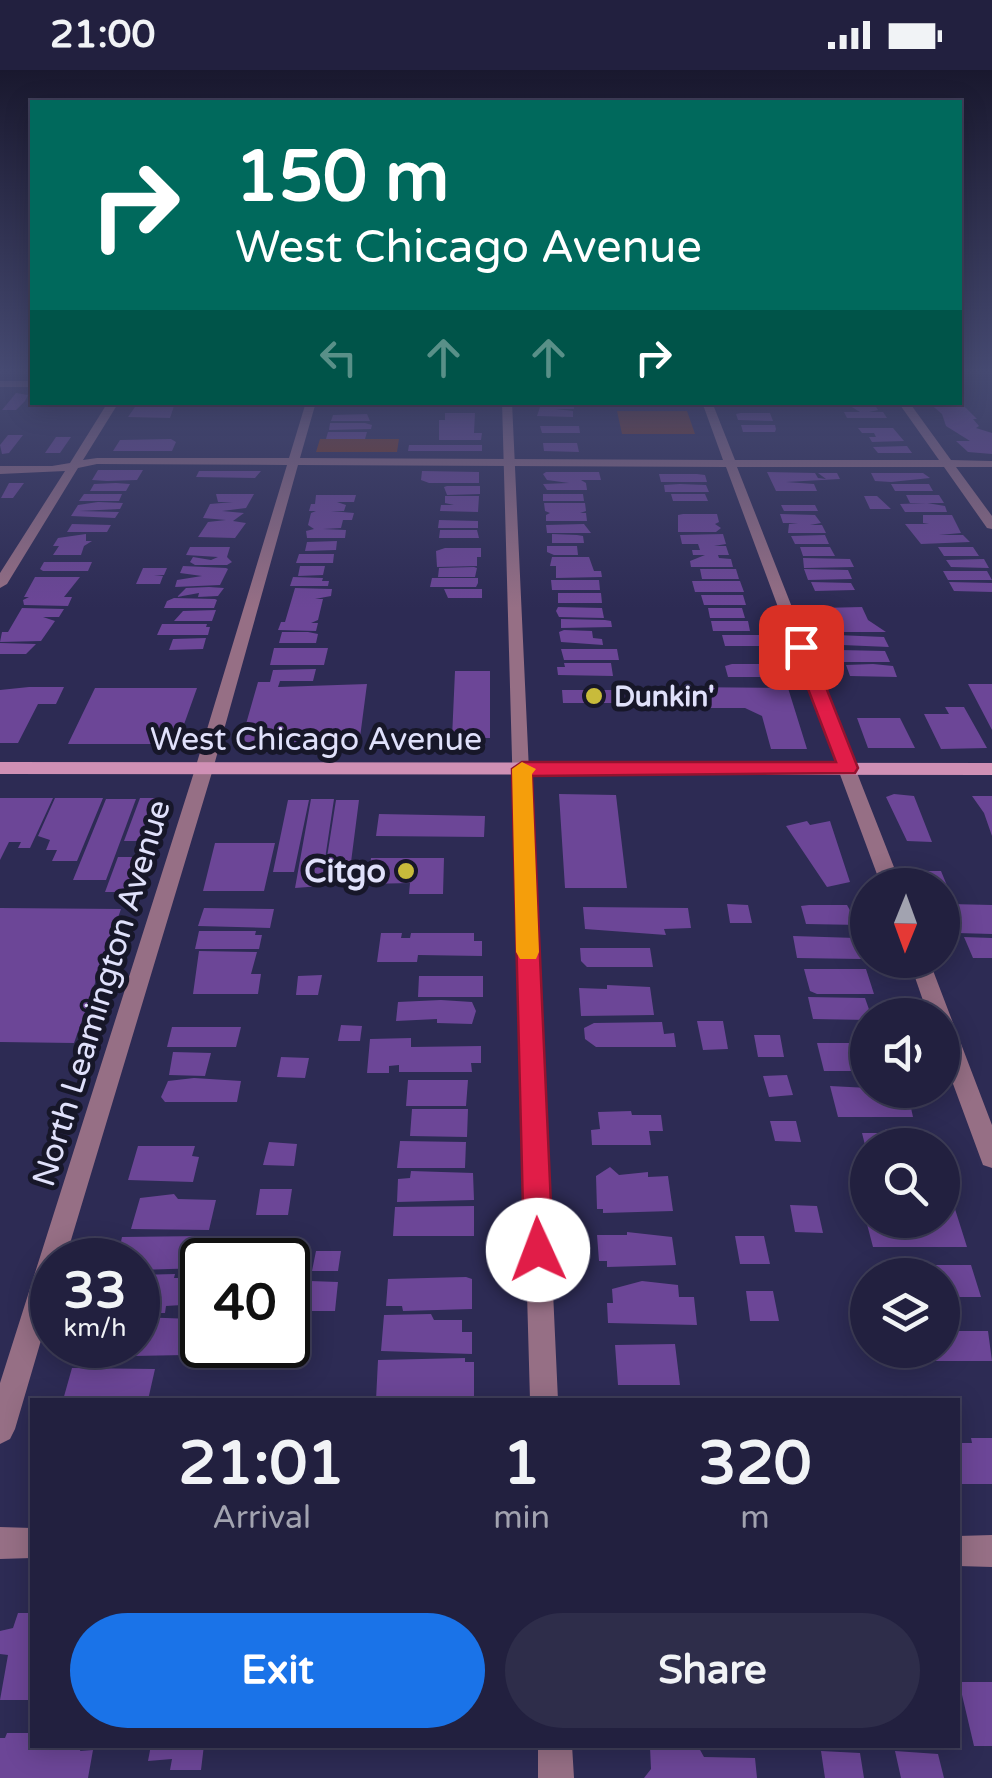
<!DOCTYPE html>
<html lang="en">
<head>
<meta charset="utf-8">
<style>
  :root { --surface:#22203f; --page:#2e2d4a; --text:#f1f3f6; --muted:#a2a3b0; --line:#3f3e59; --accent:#1a73e8 }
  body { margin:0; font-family:"Varela Round",sans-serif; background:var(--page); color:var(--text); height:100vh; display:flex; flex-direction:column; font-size:38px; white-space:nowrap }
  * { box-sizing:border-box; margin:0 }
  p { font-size:32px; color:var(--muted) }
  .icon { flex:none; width:55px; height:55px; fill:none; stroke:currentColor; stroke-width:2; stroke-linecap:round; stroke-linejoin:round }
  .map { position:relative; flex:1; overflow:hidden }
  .panel { position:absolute; left:30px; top:1328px; width:930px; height:350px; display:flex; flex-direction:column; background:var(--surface); border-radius:0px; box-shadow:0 5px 25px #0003,0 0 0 2px var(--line) }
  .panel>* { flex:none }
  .guide { position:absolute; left:30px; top:30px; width:932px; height:305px; border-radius:0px; box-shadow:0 5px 25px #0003,0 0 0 2px var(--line); background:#00695c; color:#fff; overflow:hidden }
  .needle { width:65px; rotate:181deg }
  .tools { position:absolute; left:850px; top:798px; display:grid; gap:20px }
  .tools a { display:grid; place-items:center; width:110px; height:110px; border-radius:50%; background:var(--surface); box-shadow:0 5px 25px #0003,0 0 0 2px var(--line); font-size:50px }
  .speed { position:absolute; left:30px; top:1168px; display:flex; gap:20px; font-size:50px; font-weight:700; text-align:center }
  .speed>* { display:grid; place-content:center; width:130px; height:130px; border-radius:50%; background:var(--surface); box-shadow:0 5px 25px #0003,0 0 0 2px var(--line); line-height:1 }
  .speed small { font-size:25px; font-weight:400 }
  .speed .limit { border:5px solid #111; border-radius:15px; background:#fff; color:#111 }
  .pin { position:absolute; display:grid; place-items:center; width:85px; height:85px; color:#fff; margin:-42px; border-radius:20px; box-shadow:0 5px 15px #0006 }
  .me { position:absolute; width:110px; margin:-55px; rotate:358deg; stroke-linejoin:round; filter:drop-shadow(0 0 8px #0008) }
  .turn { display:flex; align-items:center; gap:35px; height:210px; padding:0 40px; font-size:45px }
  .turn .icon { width:130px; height:130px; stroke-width:2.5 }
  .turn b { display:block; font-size:70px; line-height:85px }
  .lanes { display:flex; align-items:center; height:95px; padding:0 40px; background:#0003; justify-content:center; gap:50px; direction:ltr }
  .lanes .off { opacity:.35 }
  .eta { display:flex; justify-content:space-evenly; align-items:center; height:170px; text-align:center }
  .eta b { font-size:60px; font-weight:800; line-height:70px }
  .button { display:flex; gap:20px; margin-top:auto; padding:20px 40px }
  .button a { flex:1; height:115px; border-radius:60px; background:var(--accent); color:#fff; font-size:40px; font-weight:800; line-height:115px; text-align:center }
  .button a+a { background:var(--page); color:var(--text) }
  .status { display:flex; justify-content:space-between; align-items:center; height:70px; padding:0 50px; background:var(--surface); direction:ltr }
  .status svg { height:28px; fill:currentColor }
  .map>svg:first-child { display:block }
  .green { fill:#823815 }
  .building { fill:#6c4697 }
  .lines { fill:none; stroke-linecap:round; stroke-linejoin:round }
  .minor { fill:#966f85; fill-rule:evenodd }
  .tertiary { fill:#966f85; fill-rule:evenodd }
  .secondary { fill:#cf90b5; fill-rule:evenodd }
  .route { fill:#e11d48; stroke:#92132f; stroke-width:2.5 }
  .slow { fill:#f59e0b }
  .poi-dot { fill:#c8bb3b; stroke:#171729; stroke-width:4 }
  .labels { text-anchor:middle; stroke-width:10; stroke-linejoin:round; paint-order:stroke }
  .far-poi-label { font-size:28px; font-weight:bold; fill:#e0e1fb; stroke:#171729; text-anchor:start }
  .street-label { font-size:32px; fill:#e0e1fb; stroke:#171729 }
  .poi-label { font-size:32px; font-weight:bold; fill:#e0e1fb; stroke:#171729; text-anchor:end }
</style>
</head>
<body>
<div class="status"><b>21:00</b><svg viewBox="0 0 49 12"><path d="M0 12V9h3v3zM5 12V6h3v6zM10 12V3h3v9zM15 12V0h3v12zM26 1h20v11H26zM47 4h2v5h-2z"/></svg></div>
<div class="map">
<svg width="992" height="1708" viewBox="0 0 992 1708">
  <rect width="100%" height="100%" fill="#2d2b54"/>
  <path class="green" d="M617,341H687L695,364H622Z
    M320,369H399L397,382H316Z"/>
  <path class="building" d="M16,323L28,325L25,331L16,340H2Z
    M928,332H958L966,338L977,349H973L979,356L976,358L992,363V384L968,382L956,371H970L946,356L942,344Z
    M541,334H574V339H555L573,341V347L537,346Z
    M847,334H874L878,340L869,342H883L887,348H847L844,342H860Z
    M174,336L170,348L128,347L135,337Z
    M445,343H475L474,363H482L481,370H439V350H445Z
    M741,343H770L773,351L738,350L736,344Z
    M367,344L370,351H331L333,345Z
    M330,353H365L372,355L371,359L329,360Z
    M741,355H775L776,359L775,362H743Z
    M540,356H579L580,363H542Z
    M858,358H893L904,371L872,372L869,367H876L874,363H862Z
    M328,362H367L365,369H326Z
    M8,365H23L9,383L2,384L0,375Z
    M56,367H71L60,383H45Z
    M171,369L176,372L172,381H113L120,370Z
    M543,373H577L579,382L544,381Z
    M409,375H482V381H408Z
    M907,376L912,383H878L873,377Z
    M98,400H143L137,410L107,411L92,410Z
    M199,401H261L255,408L196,407Z
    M422,401L479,402V413H429L421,410Z
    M546,402H599L601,410H581L586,413L587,420H547L543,414L569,413L547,410L543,404Z
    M767,402L815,403L818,408L826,409L818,403H837L840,409L786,412L814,414L817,421H776Z
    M871,403H923L930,408L891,412L875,411Z
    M659,404H697L705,405L707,412H661Z
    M9,413H24L13,428H1Z
    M94,414L116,413L130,414L126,421H90Z
    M680,414L706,415L709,422H665L664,415Z
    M891,414H929L933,421H895Z
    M447,416H480V424L447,425L444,417Z
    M84,424H122L119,431H79Z
    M216,424H254L246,438L222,441L244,443L233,451L246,453L235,468L198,467L208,452L226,450L203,448L210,434L233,432H218Z
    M543,424H583L584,431H543Z
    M671,424H705L708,431H673Z
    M316,425H356L354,432H337L346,435L344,441H331L354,443L352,450H343L341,458L323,459L346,460L345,468H307L306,461L314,459L308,455L311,443L316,441H309L311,434H315Z
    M906,425H939L944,433H910Z
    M445,426H479L478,442L440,441L441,435H454L445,433Z
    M864,426H877L891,439H870Z
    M98,432L123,433L120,439L79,441L119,442L115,448L71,446L78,435Z
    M544,433H585L586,441L580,443H586L587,451H546V445L550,443L545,441Z
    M927,433L945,436L947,442H905L900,434Z
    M781,435H815L818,441H784Z
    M683,444H717L719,452L715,454L721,458L716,462H678V445Z
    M780,444L815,445L821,453L810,455H822L826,463H788L789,454L798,453H783Z
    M923,445H952L961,463L939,465H963L970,472L921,474L905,454H929L923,453Z
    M439,450L478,451V458H438Z
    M72,454L111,455L107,462H67Z
    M584,454L591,463H547L546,455Z
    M440,460H477L479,468H439Z
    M86,464V471H92L84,476L81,485H53L59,476H53L58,468Z
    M552,464L577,465L583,466L584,473H552Z
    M723,464L726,474L714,476H726L729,485H718L719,488L731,489L733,497H691L690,491L705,485H693L692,480H700L698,474H682L680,465Z
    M825,465L829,474H795L791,466Z
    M337,471L336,480L305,481L307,472Z
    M547,476H577L578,485H554L547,482Z
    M190,477H230L227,487L232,492L227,495H195L190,492L193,487L211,490L218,487L186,485Z
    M800,477H830L835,486H803Z
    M938,477H973L979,486H944Z
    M445,478H481V487H477V496L437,497L436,481Z
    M299,484H334L333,493H296Z
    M552,487H589L594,501H601L602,507L556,508V496H550Z
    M803,488L850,489L854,497L804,498Z
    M984,489L989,498L951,497L946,490Z
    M44,492H92L88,501H43L40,499Z
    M183,496L226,498L228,499L220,515L175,517L177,510L202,506L180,503Z
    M300,496H325L323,505L298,506Z
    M474,497L477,498L475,507H438L439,498Z
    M143,498H167L164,505L154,506H163L160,514H136Z
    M700,499H736L739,509H702Z
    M804,499L848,500L852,509L808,510Z
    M943,501H987L992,510H948Z
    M35,507H80L64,527H72L68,536L24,535L23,530L29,527H24Z
    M293,507L323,508L322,511H329L328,516H290Z
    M432,508H478V513L476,517H430Z
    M551,510H599L600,520H552Z
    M692,511H740L744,522H695Z
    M811,512L851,513L855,520L815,521Z
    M949,512L992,513V522L954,521Z
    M186,518L209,517L224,518L218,526L198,527L199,523L177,527Z
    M295,518L332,519L331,526L315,529H323L318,550L311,553H318L316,561L278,560L281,552H285Z
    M444,519H482V528H448Z
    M558,523H601L602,533H558Z
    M701,525H743L746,535H704Z
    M174,528L215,529L217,530L214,538H164L167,531Z
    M558,537L602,538L604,548L559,547L556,541Z
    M862,537L868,550L886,562H832L828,546H823L820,538Z
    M22,538L64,539L59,547H43L55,551L41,571L0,572L2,562H8Z
    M708,538H742L745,548H710Z
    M216,540L212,551H174L183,541Z
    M561,549L605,550L611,551L612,557L561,558Z
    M711,551H748L750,561H713Z
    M162,554H207L206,557H210L208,565H157Z
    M564,560L592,561L593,568L602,569L603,575L561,572L559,562Z
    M282,562H308L318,564L316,573H279Z
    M722,565H759L763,576H725Z
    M837,565L884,567L889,577L842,575Z
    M206,568L203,579L169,580L173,569Z
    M0,573L36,574L26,584H0Z
    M274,578H328L324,595H270Z
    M561,579H617L619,590H564Z
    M839,580L885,581L890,592H844Z
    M564,593H611L613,606L558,605L557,597H565Z
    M732,594H768L772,607H728L725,596Z
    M873,594L893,596L897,607L850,606L846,595Z
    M316,599L313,611H280L278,617L367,614L359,675H240L258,612H270L273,600Z
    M455,601H490V668H452Z
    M968,614H992V660Z
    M29,617H64L56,634H38L18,673H0V620Z
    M678,617L788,618L807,679H771L762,646L745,638H682Z
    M95,618H197L177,674H68Z
    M562,620H624L626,633H563Z
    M945,637H964L987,678L941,679L924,644H949Z
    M857,648H900L915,678H868Z
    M559,724L616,725L627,818H565Z
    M894,724L914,726L932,772L907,771L886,727Z
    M972,726H992V766L984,743Z
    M0,728H53L30,778H18L21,772H9L0,790Z
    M55,728H103L77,791H52L57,780H46L50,770L38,766Z
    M140,728H161L146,771H124Z
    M106,729H136L106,810H73Z
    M311,729H334L321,816L295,818Z
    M288,730H309L294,802H273Z
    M336,730H359L350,800H325Z
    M379,744L485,746L484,767L376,766Z
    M807,751L810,755L830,751L850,812L827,817L786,756Z
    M215,773H275L264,821H203Z
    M118,787H143L131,822H105Z
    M371,788H444L443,824H409L410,813L368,814Z
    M920,801H941L948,818L925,815Z
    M727,834L748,835L752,853H730Z
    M950,834L992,835V864L957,863V853L949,843Z
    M809,835H847L852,844H857L861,855L806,854L801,836Z
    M583,837L688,838L691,858L664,859L666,865L585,859Z
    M0,838L121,839L74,973L0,972Z
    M204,838L274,839L270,858L198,856Z
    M199,861H256L255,865H262L259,879H195Z
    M381,863H402L401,868H410L411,863H474V871H482V886L418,885L417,892H377Z
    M793,866L856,868L862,889L797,888Z
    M964,867L992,868V888H973Z
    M580,878H650L653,897H587L581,891Z
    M199,881L257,882L251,904H261L258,924H193Z
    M804,899H866L874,924H817L810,921Z
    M322,905L318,925H296L298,906Z
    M419,906H483V927H418Z
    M607,915L650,917L654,945L581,946L579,918L607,919Z
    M808,927L865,928L871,945L868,950L813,949Z
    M441,930L472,932L476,941L472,954L437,953V949L396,951L398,932Z
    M697,951H723L728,979L703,980Z
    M662,952L664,964L674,963L676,977H596L585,969L584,958L594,953Z
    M341,955L362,956L360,971H338Z
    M172,957H241L236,977H167Z
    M754,965H780L784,987H758Z
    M411,968V977L481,976V993H471L472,1002H399V995L389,996V1003H367L370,969Z
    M817,973H868V1001H824Z
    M173,982L211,983L205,1006L169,1005Z
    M281,987L309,988L305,1008L277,1007Z
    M787,1005L793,1025L769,1027L763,1006Z
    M194,1008L241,1011L237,1032H165L161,1027L168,1011Z
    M408,1010H468L466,1036H406Z
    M830,1016L907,1020L913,1047H838Z
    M412,1039H468L467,1067L410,1066Z
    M631,1041L632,1045H661L663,1061H649L651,1075H592L591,1060L600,1059L598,1042Z
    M770,1051H796L801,1072L775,1071Z
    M886,1059H896L902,1064H929L933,1075H865L862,1063H883Z
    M400,1071L466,1072L465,1098H397Z
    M269,1072L297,1074L294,1096L263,1095Z
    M138,1076H195L192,1086L199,1087L193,1112L128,1110Z
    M610,1097L619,1105L648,1102V1107L668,1106L673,1141L603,1143V1139H597L596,1106Z
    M854,1099H868V1126H860Z
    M411,1101L473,1103L474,1130L397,1132L398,1109L410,1108Z
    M260,1119H292L288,1145H256Z
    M174,1124L178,1129L216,1130L209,1160L131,1159L140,1128Z
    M790,1135L817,1136L823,1163L795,1162Z
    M474,1136V1166H393L395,1137Z
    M863,1139H868V1150H942V1139H955L967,1177H873Z
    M627,1162L672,1167L676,1195L607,1197V1191H599L597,1165H627Z
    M202,1166L211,1168L202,1198L138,1200V1190H117L122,1167Z
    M735,1166H764L770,1194H740Z
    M281,1170L278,1190H245L249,1171Z
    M316,1181H341L338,1201H312Z
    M905,1195H971L981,1227H942V1205H908Z
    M175,1204L174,1208H188L182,1235L166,1236L165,1243H138V1205Z
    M466,1207L472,1209V1239L403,1241L402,1236H386L388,1209Z
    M310,1211L338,1212L335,1241H307Z
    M642,1211L678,1215L679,1227H694L697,1255L608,1253L607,1233H613L612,1219Z
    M746,1221H773L779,1251H750Z
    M431,1244L434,1250H462V1262H472V1284L381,1281L384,1245Z
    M138,1247L193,1249L185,1285L82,1287L85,1275H138Z
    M942,1261H988L992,1291H909L906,1280H942Z
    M675,1274L680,1315H618L615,1275Z
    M232,1275H266L265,1282L230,1283Z
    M465,1288V1292H474V1330H376L378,1290Z
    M72,1298L155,1299L148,1330H63Z
    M958,1362L962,1373H972L971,1368H992V1414H958Z
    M18,1543H32V1630H0L8,1585L0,1584V1561L13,1558Z
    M959,1612H992V1676H974Z
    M7,1663H32V1675H82L80,1681L93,1680L88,1708H0V1668H5Z
    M151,1675H204L201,1700H170L172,1689L148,1691Z
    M650,1677L699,1678L704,1687L755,1688L757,1708H644L651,1699Z
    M821,1681L860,1683L864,1708H825Z
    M895,1681L938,1684L944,1708H901Z"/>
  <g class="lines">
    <path class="minor" d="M0,311H32V317H0Z
      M108,332H119L83,390L97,388H289L306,332H316L300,388L723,390L702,332H712L735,390H939L898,332H909L951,390L992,391V397H956L992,446V459L987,458L944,397H737L901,815H881L726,397L298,395L213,699L65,1190H52V1233L15,1359L10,1369L0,1374V1313L195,699L287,395L97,394L78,398L7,514L0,518V503L65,401L0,404V396H52L70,393Z
      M909,890H929L992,1055V1098L983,1095L980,1087L942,984V945H928Z
      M0,1457L32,1458V1488L0,1489Z
      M992,1465V1497L958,1496V1466Z"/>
    <path class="tertiary" d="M502,332H512L558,1330H530Z
      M538,1675H572L574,1708H538Z"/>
    <path class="secondary" d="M0,692L992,693V705L0,704Z"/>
  </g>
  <linearGradient id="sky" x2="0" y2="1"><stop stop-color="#19182e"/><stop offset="0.56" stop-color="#464a72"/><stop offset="1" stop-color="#464a72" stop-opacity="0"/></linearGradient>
  <rect width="992" height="538" fill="url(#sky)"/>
  <path class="route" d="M795,573L810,577L858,698L855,703L532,706L553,1180L549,1190L538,1195L528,1190L524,1180L512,699L522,692H836L792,577Z"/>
  <path class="slow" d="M522,692L536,699L532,704L539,882L536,889H520L516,882L512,699Z"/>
  <g class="poi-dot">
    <circle cx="594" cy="626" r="10"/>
    <circle cx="406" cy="801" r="10"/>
  </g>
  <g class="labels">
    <g class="far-poi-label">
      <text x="614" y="636">Dunkin'</text>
    </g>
    <g class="street-label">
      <text x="316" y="680">West Chicago Avenue</text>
      <text transform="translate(101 923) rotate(-73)" y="11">North Leamington Avenue</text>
    </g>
    <g class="poi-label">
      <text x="386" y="812">Citgo</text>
    </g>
  </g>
</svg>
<div class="tools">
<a><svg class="needle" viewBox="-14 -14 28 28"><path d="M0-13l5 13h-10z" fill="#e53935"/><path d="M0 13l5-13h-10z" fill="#a2a3b0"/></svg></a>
<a><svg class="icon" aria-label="sound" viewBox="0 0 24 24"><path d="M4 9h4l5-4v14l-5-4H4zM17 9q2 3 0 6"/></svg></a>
<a><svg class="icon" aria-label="search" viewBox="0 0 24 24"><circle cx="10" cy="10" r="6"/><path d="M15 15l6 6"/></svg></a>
<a><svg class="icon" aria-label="layers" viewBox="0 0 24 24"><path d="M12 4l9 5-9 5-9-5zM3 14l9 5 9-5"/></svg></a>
</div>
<div class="speed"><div>33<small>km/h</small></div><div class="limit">40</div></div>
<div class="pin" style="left:801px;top:577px;background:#d93025"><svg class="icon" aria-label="arrive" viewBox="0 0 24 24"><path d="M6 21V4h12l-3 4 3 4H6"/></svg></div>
<svg class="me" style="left:538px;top:1180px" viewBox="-20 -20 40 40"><circle r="19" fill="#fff"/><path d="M0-13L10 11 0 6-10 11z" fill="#e11d48"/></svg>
<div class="guide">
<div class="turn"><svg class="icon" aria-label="right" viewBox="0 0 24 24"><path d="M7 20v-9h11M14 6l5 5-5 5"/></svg><div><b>150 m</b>West Chicago Avenue</div></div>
<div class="lanes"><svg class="icon off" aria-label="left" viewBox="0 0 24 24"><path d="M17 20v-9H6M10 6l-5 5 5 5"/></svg><svg class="icon off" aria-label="ahead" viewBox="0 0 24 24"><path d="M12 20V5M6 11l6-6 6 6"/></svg><svg class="icon off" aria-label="ahead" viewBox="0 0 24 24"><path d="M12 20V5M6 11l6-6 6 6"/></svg><svg class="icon" aria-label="right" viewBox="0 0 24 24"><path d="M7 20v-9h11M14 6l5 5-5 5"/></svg></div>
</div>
<section class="panel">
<div class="eta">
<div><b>21:01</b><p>Arrival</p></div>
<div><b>1</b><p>min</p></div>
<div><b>320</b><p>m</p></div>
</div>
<div class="button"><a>Exit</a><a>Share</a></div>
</section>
</div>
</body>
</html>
